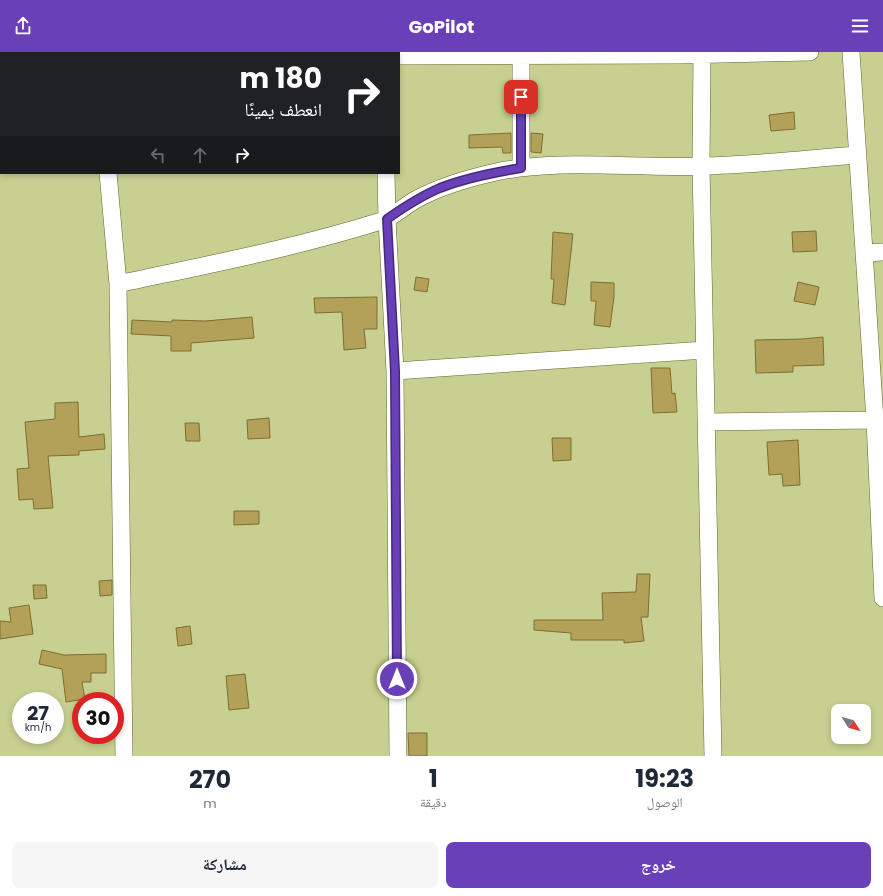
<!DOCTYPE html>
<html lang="ar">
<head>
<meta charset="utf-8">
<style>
  :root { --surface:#fff; --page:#f6f6f7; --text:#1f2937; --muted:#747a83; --accent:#6940b8 }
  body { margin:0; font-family:Poppins,"Noto Naskh Arabic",sans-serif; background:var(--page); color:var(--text); direction:rtl; height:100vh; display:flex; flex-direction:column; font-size:15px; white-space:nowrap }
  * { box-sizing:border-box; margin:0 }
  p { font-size:13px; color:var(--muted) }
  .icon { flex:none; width:22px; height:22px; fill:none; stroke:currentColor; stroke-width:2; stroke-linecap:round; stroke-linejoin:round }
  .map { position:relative; height:704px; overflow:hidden; direction:ltr }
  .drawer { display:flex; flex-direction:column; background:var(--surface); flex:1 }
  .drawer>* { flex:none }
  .banner { position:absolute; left:0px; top:0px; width:400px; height:122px; box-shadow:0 2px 6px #0003; direction:rtl; background:#202124; color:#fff; overflow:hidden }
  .needle { width:26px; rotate:127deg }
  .tools { position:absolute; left:831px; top:652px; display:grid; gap:8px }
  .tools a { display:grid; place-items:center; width:40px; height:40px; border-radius:8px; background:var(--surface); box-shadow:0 2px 6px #0003; font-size:20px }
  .speed { position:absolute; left:12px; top:640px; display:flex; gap:8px; font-size:20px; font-weight:700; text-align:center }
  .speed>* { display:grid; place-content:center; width:52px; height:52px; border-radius:50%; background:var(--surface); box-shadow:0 2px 6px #0003; line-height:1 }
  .speed small { font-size:10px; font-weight:400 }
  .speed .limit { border:6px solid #d22; background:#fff; color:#111 }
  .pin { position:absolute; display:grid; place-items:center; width:34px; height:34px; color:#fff; margin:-17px; border-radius:8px; box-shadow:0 2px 6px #0006 }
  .me { position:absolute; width:44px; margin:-22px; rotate:0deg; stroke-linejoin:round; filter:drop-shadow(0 0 3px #0008) }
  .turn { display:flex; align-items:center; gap:14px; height:84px; padding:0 12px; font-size:18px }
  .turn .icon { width:52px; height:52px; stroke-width:2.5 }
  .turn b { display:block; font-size:28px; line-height:34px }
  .lanes { display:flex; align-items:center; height:38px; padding:0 12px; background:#0003; justify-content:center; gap:20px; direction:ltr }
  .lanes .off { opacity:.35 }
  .eta { display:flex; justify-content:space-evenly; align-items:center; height:68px; text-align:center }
  .eta b { font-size:24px; font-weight:700; line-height:28px }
  .cta { display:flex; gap:8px; margin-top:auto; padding:8px 12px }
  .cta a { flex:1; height:46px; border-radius:8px; background:var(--accent); color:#fff; font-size:16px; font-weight:700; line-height:46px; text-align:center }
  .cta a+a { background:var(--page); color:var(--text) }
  header { display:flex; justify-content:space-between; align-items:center; height:52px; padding:0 12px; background:var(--accent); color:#fff; font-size:18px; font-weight:700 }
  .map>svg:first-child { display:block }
  .building { fill:#b3a059; stroke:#7e6e2f }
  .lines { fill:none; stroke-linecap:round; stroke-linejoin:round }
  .street-casing { stroke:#61672a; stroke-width:18 }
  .street { stroke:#fff; stroke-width:17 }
  .route-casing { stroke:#442a78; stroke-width:10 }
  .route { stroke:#6940b8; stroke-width:7 }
</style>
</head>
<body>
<header><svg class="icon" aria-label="menu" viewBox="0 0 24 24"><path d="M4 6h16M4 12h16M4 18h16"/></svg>GoPilot<svg class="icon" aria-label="share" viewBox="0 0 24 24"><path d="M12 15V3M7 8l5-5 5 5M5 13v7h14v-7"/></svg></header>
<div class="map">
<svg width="883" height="704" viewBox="0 0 883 704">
  <rect width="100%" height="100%" fill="#c7d090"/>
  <path class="building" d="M794,60L795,77L771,79L769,63Z
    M511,81V101H503L502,95L469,96V83Z
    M531,81L543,82L541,101L531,100Z
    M816,179L817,199L793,200L792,180Z
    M553,180L573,182L565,253L552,251L554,227H551Z
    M416,225L429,227L427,240L414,238Z
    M591,230L614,231V245L610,275L594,273L596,249H591Z
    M798,230L819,235L815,253L794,249Z
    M377,245V277H364L366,296L344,298L342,260L315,261L314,246Z
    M252,265L254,286L191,291V299H171V284L131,282L132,268L172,270V268L205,269Z
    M823,285L824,313L793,314V320L756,321L755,288L802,287Z
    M651,316H670L672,342L675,341L677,360L653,361Z
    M78,350L79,385L104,382L105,397L79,399V403L48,404L53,456L34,457L33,447L19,448L17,417L29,416L25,370L55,367V351Z
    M269,366L270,386L248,387L247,368Z
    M185,371H199L200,389H186Z
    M552,386H571V408L553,409Z
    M798,388L800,433L783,434L782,422L769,423L767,390Z
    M234,459H259V472L234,473Z
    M637,522H650L648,565H641L644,589L624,591V588H571V581L534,578V568H603L602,541L636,540Z
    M112,528V543L100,544L99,529Z
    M33,533H46L47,546L34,547Z
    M29,553L33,582L0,587V569L11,570L9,556Z
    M190,574L192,592L178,594L176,576Z
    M42,598L64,603L106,602V621H91V630H82L85,647L66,650L62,617L39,612Z
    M245,622L249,656L229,658L226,624Z
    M408,681H427V704H409Z"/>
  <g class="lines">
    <g class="street-casing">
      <path id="street" d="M24,0L26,1
        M98,0V1
        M851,0L875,368L883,546
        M326,1V0
        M702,2L701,114L713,704
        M399,4L680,3L810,0
        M521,116V0
        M108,121L118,232L124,704
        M386,121L387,167L395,319L398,704
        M865,201L883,200
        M118,232C206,213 295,196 381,169C394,165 404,154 417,147C441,134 469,126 496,120C563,106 633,117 701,114C753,113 805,107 857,103
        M395,319L705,298
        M707,370L875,368"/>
    </g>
    <use href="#street" class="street"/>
  </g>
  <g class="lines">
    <g class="route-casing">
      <path id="route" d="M397,627L395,319L387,167C404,155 421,144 440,136C463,127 496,120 521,116V45"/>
    </g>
    <use href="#route" class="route"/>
  </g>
</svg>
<div class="tools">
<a><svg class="needle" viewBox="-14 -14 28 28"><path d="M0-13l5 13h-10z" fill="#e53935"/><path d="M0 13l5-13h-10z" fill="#747a83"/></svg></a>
</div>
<div class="speed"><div>27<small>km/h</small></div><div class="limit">30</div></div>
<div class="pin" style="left:521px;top:45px;background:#d93025"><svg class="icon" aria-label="arrive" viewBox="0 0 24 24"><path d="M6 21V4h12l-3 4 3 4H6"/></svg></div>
<svg class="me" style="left:397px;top:627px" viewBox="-20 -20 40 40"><circle r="17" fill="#6940b8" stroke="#fff" stroke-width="3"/><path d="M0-11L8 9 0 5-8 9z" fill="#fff"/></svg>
<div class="banner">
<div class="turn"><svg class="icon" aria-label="right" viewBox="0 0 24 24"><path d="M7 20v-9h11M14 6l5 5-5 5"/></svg><div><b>180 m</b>انعطف يمينًا</div></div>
<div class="lanes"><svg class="icon off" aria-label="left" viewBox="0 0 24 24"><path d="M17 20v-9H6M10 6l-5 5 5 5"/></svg><svg class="icon off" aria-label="ahead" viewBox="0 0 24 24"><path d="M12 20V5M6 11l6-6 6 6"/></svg><svg class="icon" aria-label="right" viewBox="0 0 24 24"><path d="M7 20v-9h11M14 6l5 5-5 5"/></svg></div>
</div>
</div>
<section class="drawer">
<div class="eta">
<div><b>19:23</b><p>الوصول</p></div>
<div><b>1</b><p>دقيقة</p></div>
<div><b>270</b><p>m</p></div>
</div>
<div class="cta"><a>خروج</a><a>مشاركة</a></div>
</section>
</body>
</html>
